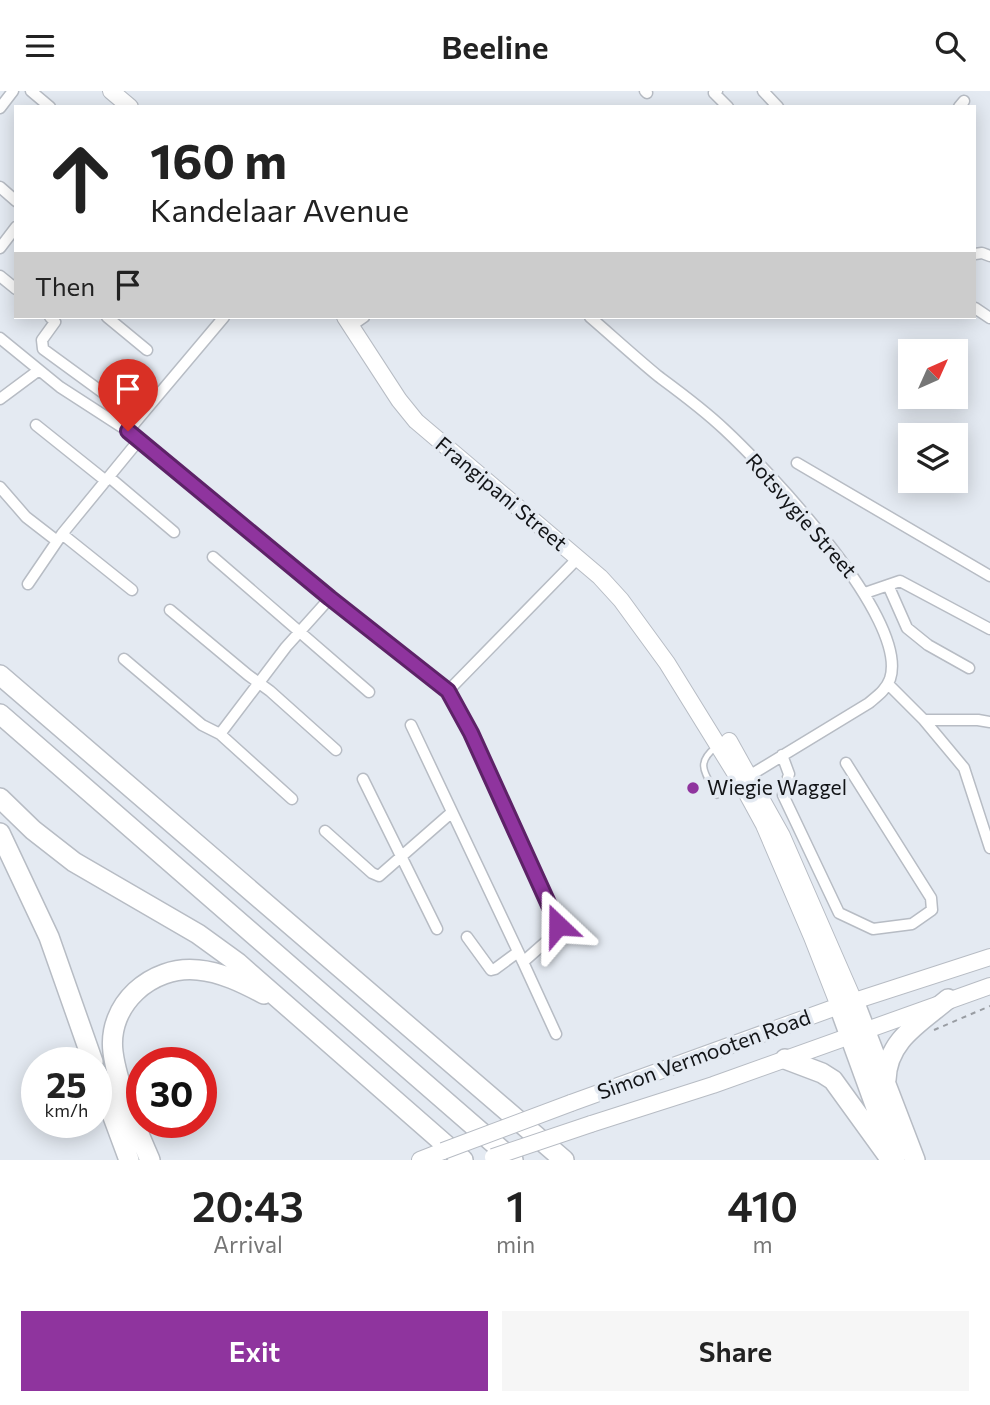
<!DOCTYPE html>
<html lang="en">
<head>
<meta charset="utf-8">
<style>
  :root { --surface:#fff; --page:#f6f6f6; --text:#222; --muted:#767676; --accent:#8f349e }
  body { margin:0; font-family:Commissioner,sans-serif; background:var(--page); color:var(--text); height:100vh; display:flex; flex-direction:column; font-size:26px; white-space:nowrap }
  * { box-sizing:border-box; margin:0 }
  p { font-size:23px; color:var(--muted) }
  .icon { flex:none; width:38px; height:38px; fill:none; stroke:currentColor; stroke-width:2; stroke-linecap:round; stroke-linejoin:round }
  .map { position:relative; height:1069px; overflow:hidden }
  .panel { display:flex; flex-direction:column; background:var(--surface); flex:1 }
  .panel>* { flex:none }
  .banner { position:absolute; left:14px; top:14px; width:962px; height:214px; border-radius:0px; box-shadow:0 4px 18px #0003; background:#fff; color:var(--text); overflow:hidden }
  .needle { width:46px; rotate:45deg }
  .tools { position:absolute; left:898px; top:248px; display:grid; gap:14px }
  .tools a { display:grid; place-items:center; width:70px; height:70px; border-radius:0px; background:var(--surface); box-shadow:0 4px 18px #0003; font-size:35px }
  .speed { position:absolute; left:21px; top:956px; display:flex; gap:14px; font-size:35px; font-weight:700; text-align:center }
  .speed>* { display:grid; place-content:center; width:91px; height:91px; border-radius:50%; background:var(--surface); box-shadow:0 4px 18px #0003; line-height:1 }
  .speed small { font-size:18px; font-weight:400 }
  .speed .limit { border:10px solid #d22; background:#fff; color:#111 }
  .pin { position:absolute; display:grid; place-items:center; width:60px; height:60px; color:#fff; margin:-72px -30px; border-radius:50% 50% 50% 0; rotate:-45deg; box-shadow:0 0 7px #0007 }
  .pin .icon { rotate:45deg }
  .me { position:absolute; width:77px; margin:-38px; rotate:337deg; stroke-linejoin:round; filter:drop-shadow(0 0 5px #0008) }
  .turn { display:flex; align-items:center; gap:24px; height:147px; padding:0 21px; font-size:32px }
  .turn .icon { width:91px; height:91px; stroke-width:2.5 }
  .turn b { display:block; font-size:49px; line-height:60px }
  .then { display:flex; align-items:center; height:66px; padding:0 21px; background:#0003; gap:14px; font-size:26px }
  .eta { display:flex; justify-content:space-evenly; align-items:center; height:119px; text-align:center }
  .eta b { font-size:42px; font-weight:600; line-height:49px }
  .action { display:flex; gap:14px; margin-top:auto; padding:14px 21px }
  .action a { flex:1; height:80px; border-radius:0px; background:var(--accent); color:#fff; font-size:28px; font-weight:600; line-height:80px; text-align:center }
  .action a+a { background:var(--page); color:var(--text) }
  header { display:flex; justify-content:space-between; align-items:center; height:91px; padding:0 21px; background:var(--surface); font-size:32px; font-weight:600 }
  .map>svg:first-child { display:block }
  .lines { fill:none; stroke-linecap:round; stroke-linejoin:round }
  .lane-casing { stroke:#b7bcc4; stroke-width:8 }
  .street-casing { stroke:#b7bcc4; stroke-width:13 }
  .secondary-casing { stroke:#b7bcc4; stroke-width:18 }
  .highway-casing { stroke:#b7bcc4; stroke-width:22 }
  .path { stroke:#999da3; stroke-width:2; stroke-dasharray:5 5; stroke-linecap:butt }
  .lane { stroke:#fff; stroke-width:5 }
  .street { stroke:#fff; stroke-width:10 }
  .secondary { stroke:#fff; stroke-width:16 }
  .highway { stroke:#fff; stroke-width:19 }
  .secondary-bridge-casing { stroke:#b7bcc4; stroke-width:18; stroke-linecap:butt }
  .secondary-bridge { stroke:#fff; stroke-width:16 }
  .route-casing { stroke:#5d2267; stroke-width:18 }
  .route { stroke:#8f349e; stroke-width:12 }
  .poi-dot { fill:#8f349e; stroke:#e4eaf2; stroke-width:2.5 }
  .labels { text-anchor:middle; stroke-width:7; stroke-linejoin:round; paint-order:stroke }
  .street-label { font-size:21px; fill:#121417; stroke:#e4eaf2 }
  .poi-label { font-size:21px; fill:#121417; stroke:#e4eaf2; text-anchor:start }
</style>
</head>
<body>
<header><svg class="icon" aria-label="menu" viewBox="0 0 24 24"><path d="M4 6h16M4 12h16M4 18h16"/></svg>Beeline<svg class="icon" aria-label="search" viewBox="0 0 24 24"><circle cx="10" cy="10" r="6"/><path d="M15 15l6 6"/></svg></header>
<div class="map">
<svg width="990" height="1069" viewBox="0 0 990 1069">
  <rect width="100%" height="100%" fill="#e4eaf2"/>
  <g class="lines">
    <g class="lane-casing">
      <path id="lane" d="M716,656C694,673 706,683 717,704"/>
    </g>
    <g class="street-casing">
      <path id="street" d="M31,0L50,16
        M645,0L647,2
        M717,0L714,2L728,16
        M763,0L778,16
        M959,16L964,10
        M0,17L13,0
        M0,96L16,110
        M0,157L16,136
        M975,163L982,162L990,165
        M0,185L16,198
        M975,217L990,227
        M50,226L55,231L42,249L43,258L106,304
        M107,226L147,259
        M590,226C612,245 635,266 658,285C681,302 703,318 724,338C767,378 910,528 890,588C886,599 877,605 869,612L744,688
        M351,235L364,226
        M0,247L60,296L128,340L330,507L448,600L471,642L556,830L557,834L548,849L523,871L556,943
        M0,308L39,279
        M36,334L106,390
        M128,340L224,226
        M797,372L990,485
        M109,386L174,441
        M0,396L26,426L57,450
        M62,443L132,499
        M213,466L369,601
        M28,493L62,443L139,349
        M888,494L907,537L928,554L969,577
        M865,502L900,490L990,538
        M170,519L248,584L270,600L336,659
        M124,568L202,634L220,643
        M888,593L924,629L964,677L990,757
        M448,600L578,467
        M924,629H978L990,631
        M411,634L523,871
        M782,664L789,683L783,704L839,822L873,838L912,833L932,819L931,807L846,672
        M363,688L437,838
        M292,708L220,643L286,556L330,507
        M325,740L372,782L379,785L451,722
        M467,846L491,879L495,878L518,861"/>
    </g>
    <g class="secondary-casing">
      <path id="secondary" d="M111,0L130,16
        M345,226L399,309L416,330L600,486L621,509L667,572L740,690L764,734L812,846L839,915
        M729,650L782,745L854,910
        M571,1012L839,915L990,866
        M591,1033L713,994L990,895
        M420,1069L443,1060"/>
    </g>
    <g class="highway-casing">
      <path id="highway" d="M0,584L564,1069
        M0,623L513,1069
        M0,707L33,739L74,771L198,843L238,872L463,1069
        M0,742L49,846L93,971
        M854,910L915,1069
        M839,915L895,1069
        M785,968L822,982L833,989L888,1065
        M96,980L129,1069
        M886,989C887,949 920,932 948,908
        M150,1069C137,1039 117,993 113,961C107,914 151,874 198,879C221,881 243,892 264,903"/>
    </g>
    <path class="path" d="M934,939L990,915"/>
    <use href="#lane" class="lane"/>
    <use href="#street" class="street"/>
    <use href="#secondary" class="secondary"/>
    <use href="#highway" class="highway"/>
    <g class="secondary-bridge-casing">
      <path id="secondary-bridge" d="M443,1060L571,1012
        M493,1066L591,1033"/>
    </g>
    <use href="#secondary-bridge" class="secondary-bridge"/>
  </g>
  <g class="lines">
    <g class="route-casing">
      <path id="route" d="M128,340L330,507L448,600L471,642L558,834"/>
    </g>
    <use href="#route" class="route"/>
  </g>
  <circle class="poi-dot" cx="693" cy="697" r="7"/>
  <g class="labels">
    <g class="street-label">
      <text transform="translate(501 403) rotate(40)" y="7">Frangipani Street</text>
      <text transform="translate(801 425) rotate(49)" y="7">Rotsvygie Street</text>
      <text transform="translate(704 964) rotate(-20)" y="7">Simon Vermooten Road</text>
    </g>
    <g class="poi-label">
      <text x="707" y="704">Wiegie Waggel</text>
    </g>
  </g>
</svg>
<div class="tools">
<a><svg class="needle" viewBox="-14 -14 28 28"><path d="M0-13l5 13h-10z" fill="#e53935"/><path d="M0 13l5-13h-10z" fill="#767676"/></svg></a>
<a><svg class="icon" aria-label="layers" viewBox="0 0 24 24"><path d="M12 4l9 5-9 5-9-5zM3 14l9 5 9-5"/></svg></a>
</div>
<div class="speed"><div>25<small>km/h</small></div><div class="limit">30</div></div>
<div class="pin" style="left:128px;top:340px;background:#d93025"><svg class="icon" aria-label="arrive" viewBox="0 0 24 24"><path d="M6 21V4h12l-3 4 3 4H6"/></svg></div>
<svg class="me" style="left:558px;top:834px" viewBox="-20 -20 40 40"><path d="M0-17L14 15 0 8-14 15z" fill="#8f349e" stroke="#fff" stroke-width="4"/></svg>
<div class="banner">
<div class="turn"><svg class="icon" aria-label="ahead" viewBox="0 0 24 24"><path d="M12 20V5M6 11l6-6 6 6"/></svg><div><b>160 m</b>Kandelaar Avenue</div></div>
<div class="then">Then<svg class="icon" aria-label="arrive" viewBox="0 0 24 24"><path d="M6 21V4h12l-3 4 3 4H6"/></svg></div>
</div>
</div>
<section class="panel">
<div class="eta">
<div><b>20:43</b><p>Arrival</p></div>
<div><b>1</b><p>min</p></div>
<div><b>410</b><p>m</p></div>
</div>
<div class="action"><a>Exit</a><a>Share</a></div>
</section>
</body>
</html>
